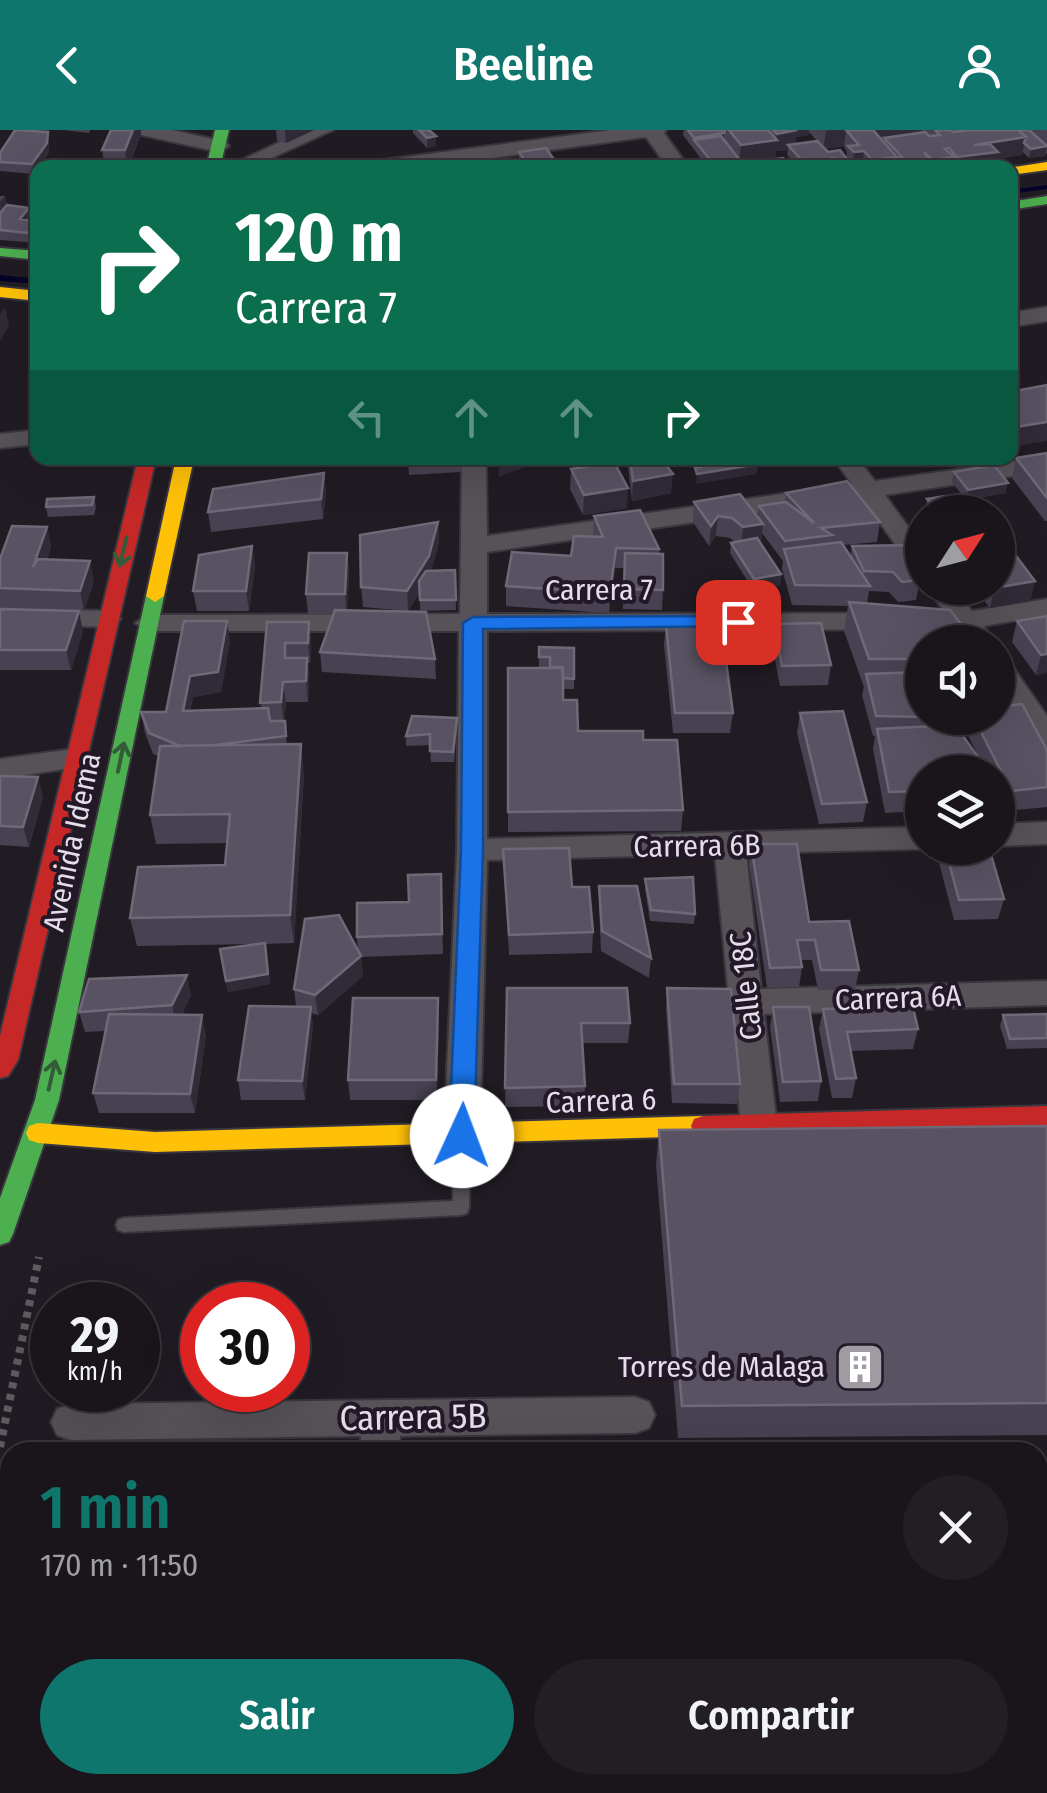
<!DOCTYPE html>
<html lang="es">
<head>
<meta charset="utf-8">
<style>
  :root { --surface:#19151b; --page:#221e24; --text:#f1f3f6; --muted:#9f9fa3; --line:#37343a; --accent:#0f766e }
  body { margin:0; font-family:"Fira Sans Condensed",sans-serif; background:var(--page); color:var(--text); height:100vh; display:flex; flex-direction:column; font-size:38px; white-space:nowrap }
  * { box-sizing:border-box; margin:0 }
  p { font-size:32px; color:var(--muted) }
  .icon { flex:none; width:55px; height:55px; fill:none; stroke:currentColor; stroke-width:2; stroke-linecap:round; stroke-linejoin:round }
  .map { position:relative; flex:1; overflow:hidden }
  .side { position:absolute; left:0px; top:1312px; width:1048px; height:352px; display:flex; flex-direction:column; background:var(--surface); border-radius:30px 30px 0 0; box-shadow:0 10px 40px #0002,0 0 0 2px var(--line) }
  .side>* { flex:none }
  .top-card { position:absolute; left:30px; top:30px; width:988px; height:305px; border-radius:20px; box-shadow:0 10px 40px #0002,0 0 0 2px var(--line); background:#0b6e4f; color:#fff; overflow:hidden }
  .needle { width:65px; rotate:54deg }
  .tools { position:absolute; left:905px; top:365px; display:grid; gap:20px }
  .tools a { display:grid; place-items:center; width:110px; height:110px; border-radius:50%; background:var(--surface); box-shadow:0 10px 40px #0002,0 0 0 2px var(--line); font-size:50px }
  .speed { position:absolute; left:30px; top:1152px; display:flex; gap:20px; font-size:50px; font-weight:700; text-align:center }
  .speed>* { display:grid; place-content:center; width:130px; height:130px; border-radius:50%; background:var(--surface); box-shadow:0 10px 40px #0002,0 0 0 2px var(--line); line-height:1 }
  .speed small { font-size:25px; font-weight:400 }
  .speed .limit { border:15px solid #d22; background:#fff; color:#111 }
  .pin { position:absolute; display:grid; place-items:center; width:85px; height:85px; color:#fff; margin:-42px; border-radius:20px; box-shadow:0 5px 15px #0006 }
  .me { position:absolute; width:110px; margin:-55px; rotate:2deg; stroke-linejoin:round; filter:drop-shadow(0 0 8px #0008) }
  .turn { display:flex; align-items:center; gap:35px; height:210px; padding:0 40px; font-size:45px }
  .turn .icon { width:130px; height:130px; stroke-width:2.5 }
  .turn b { display:block; font-size:70px; line-height:85px }
  .lanes { display:flex; align-items:center; height:95px; padding:0 40px; background:#0003; justify-content:center; gap:50px; direction:ltr }
  .lanes .off { opacity:.35 }
  .round { display:grid; place-items:center; flex:none; width:105px; height:105px; border-radius:52px; background:var(--page) }
  .head { display:flex; align-items:center; justify-content:space-between; height:170px; padding:0 40px }
  h1 { font-size:60px; font-weight:600; line-height:75px; color:var(--accent) }
  .button { display:flex; gap:20px; margin-top:auto; padding:20px 40px }
  .button a { flex:1; height:115px; border-radius:60px; background:var(--accent); color:#fff; font-size:40px; font-weight:600; line-height:115px; text-align:center }
  .button a+a { background:var(--page); color:var(--text) }
  header { display:flex; justify-content:space-between; align-items:center; height:130px; padding:0 40px; background:var(--accent); color:#fff; font-size:45px; font-weight:600 }
  .map>svg:first-child { display:block }
  .lines { fill:none; stroke-linecap:round; stroke-linejoin:round }
  .stream { fill:#06032a; fill-rule:evenodd }
  .lane-casing { stroke:#39363d; stroke-width:4 }
  .street-casing { stroke:#39363d; stroke-width:4 }
  .fast-casing { stroke:#39363d; stroke-width:4 }
  .slow-casing { stroke:#39363d; stroke-width:4 }
  .jam-casing { stroke:#39363d; stroke-width:4 }
  .path { stroke:#5f5b61; stroke-width:8; stroke-dasharray:6 6; stroke-linecap:butt }
  .lane { fill:#565258; fill-rule:evenodd }
  .street { fill:#565258; fill-rule:evenodd }
  .fast { fill:#4caf50; fill-rule:evenodd }
  .slow { fill:#ffc107; fill-rule:evenodd }
  .jam { fill:#c62828; fill-rule:evenodd }
  .wall { fill:#474151; fill-rule:evenodd }
  .shaded-wall { fill:#312b38 }
  .building { fill:#585262; stroke:#6e6877; stroke-width:2.5 }
  .oneway { stroke:#355c39 }
  .route { fill:#1a73e8; stroke:#114b97; stroke-width:2.5 }
  .labels { text-anchor:middle; stroke-width:8; stroke-linejoin:round; paint-order:stroke }
  .street-label { font-size:30px; fill:#e4dee8; stroke:#221827 }
  .poi-label { font-size:30px; fill:#e4dee8; stroke:#221827; text-anchor:end }
  .near-street-label { font-size:35px; fill:#e4dee8; stroke:#221827 }
</style>
</head>
<body>
<header><svg class="icon" aria-label="back" viewBox="0 0 24 24"><path d="M15 5l-7 7 7 7"/></svg>Beeline<svg class="icon" aria-label="person" viewBox="0 0 24 24"><circle cx="12" cy="8" r="4"/><path d="M4 21q1-7 8-7t8 7"/></svg></header>
<div class="map">
<svg width="1047" height="1663" viewBox="0 0 1047 1663">
  <rect width="100%" height="100%" fill="#211c24"/>
  <g class="lines">
    <path class="stream" d="M1047,55V59L1010,64V60Z
      M0,145L38,149V154L0,151Z"/>
    <g class="lane-casing">
      <path id="lane" d="M462,999L468,1001L470,1006L469,1078L467,1083L461,1085L124,1102L118,1100L116,1095L118,1090L124,1088L453,1071L454,1006L456,1001Z
        M1038,1360H1047V1378H1038Z"/>
    </g>
    <g class="street-casing">
      <path id="street" d="M134,0H172L226,12L229,16L219,22L137,4Z
        M306,0H333L254,36L245,38L237,32Z
        M611,0H666L664,3L689,38H668L646,7L417,38H358L368,32Z
        M1047,177V191L1010,197V183Z
        M38,300V314L0,318V304Z
        M1047,327V341L885,365L922,416V441L913,439L862,368L487,422V484L945,483L928,458H954L972,481L1047,469V485L984,496L994,512H967L958,499L487,501V709L922,697V718H926L922,719L746,723L761,859L1047,851V875L764,884L777,996L771,1006L759,1010L747,1006L741,996L715,724L487,730L480,1006L474,1016L462,1020L450,1016L444,1006L457,720L459,501H149L135,493L149,485L460,484L462,328H486L487,406L852,354L833,328H857L875,351Z
        M0,478L107,481L121,489L107,497L0,494Z
        M998,527L1008,530L1047,586V617L1037,614L998,556Z
        M73,619L83,622L88,629L83,636L0,649V629Z
        M1047,692V714L998,716V694Z
        M635,1267L649,1272L655,1285L649,1298L635,1303L400,1306V1322H360L361,1306L71,1310L57,1305L51,1292L57,1279L71,1274Z
        M349,1655H395V1663H349Z"/>
    </g>
    <g class="fast-casing">
      <path id="fast" d="M215,0H229L220,38H206Z
        M1047,66V74L1010,80V72Z
        M0,118L38,121V130L0,126Z
        M155,460L164,466L59,970L13,1104L9,1112L0,1115V1068L35,970L146,466Z"/>
    </g>
    <g class="slow-casing">
      <path id="slow" d="M1047,32V40L1010,45L1007,38Z
        M0,157L38,161V171L0,167Z
        M176,328H194L164,466L155,472L146,466Z
        M703,986L712,989L715,996L712,1003L703,1006L155,1022L38,1013L29,1010L26,1003L29,996L38,993L155,1002Z"/>
    </g>
    <g class="jam-casing">
      <path id="jam" d="M138,328H156L18,930L8,946L0,948V906Z
        M1047,976V996L703,1006L694,1003L691,996L694,989L703,986Z"/>
    </g>
    <path class="path" d="M0,1317L39,1127"/>
    <use href="#lane" class="lane"/>
    <use href="#street" class="street"/>
    <use href="#fast" class="fast"/>
    <use href="#slow" class="slow"/>
    <use href="#jam" class="jam"/>
  </g>
  <path class="wall" d="M64,0H90L89,3Z
    M111,0H141V5L128,38H105L102,20Z
    M276,0H314L286,13L277,11Z
    M413,0H429L436,16L427,18L413,3Z
    M684,0H1047V24L1046,23L1045,26L1029,28L1023,22L1022,25L996,29L995,38H796L797,35L787,25L788,20L776,21L775,28L742,33L746,38H708L683,5ZM809,2L817,11L795,14L796,7L808,5ZM844,16L847,22L846,28L828,22L824,19Z
    M48,2L49,22L34,44L0,41V23Z
    M519,22L555,38H523L519,32Z
    M0,66H5L7,75L31,87L29,90L38,91V113L0,110Z
    M1047,323V391H1045L1012,348L1016,328Z
    M408,328H462V342L409,345Z
    M627,328H660L671,363L632,371Z
    M879,328H946L886,337Z
    M571,339L627,378L583,385L570,359Z
    M954,342L1006,363L966,370L952,352Z
    M324,343L326,362L323,389L211,402L208,382Z
    M786,363L880,392L877,412L843,415L850,427L852,416L920,450L916,470L898,472L889,462L869,461L867,474L922,512V588H950L949,595L981,631L965,600L968,588H998L1047,620V677L1005,681L998,667V642H922V681L885,683L873,619L875,606H873L862,565L864,557L844,501L848,476L792,475L782,439L783,431L762,403L761,414L781,444L780,455L753,460L730,423L731,413L735,412L730,408L716,406L709,416L693,392L694,372L758,387L759,376L785,372Z
    M94,367L96,377L94,385L48,387L46,377Z
    M927,369L957,382H925Z
    M594,386L659,419L663,460L662,480L623,479L624,438H615L609,483L506,476V456L571,426L593,407Z
    M438,392L439,412L431,441L455,440L456,480L420,481V462L408,481L363,477L361,457Z
    M47,397L51,417L47,430L94,451L84,481L0,478V429Z
    M252,416L255,436L249,481H197L193,461Z
    M347,423L349,443L347,480L435,529L436,549L322,542L320,522L333,484H308L306,464Z
    M1035,451L1030,471L990,478L974,458H998Z
    M0,479L83,501L71,540H0Z
    M1047,486V543L1036,545L1012,512L1017,491Z
    M267,492H309L311,512L310,533H308L309,548L308,572H286L284,591L287,614L304,643L294,813L265,814L270,854L228,862L220,819L257,814L137,816L130,788L225,735L227,713L156,714L150,685L158,626L153,624L145,603L141,582H166L230,511L221,562L193,567L190,581L261,579Z
    M774,494L831,535L828,555L780,556L772,514Z
    M666,495L733,583L730,603H673L664,515Z
    M539,517L574,518V559H563V570L578,601L643,610L683,680L681,701L508,702V538H550V537H539Z
    M800,583L867,672L863,692L819,694L797,603Z
    M457,598L454,632H431L430,615L406,616V606Z
    M0,646L43,667L29,717L0,715Z
    M751,714L809,792L859,840L855,860H818L812,830H801L802,837L799,857L767,858L749,734Z
    M941,718H989L1004,769L998,789L954,790L938,729Z
    M503,719L572,757L593,802L592,823L509,825Z
    M441,744L443,824L361,827L363,846L318,885L311,883L313,896L305,970H241L238,950L296,876L294,859L358,820L357,807L409,772Z
    M645,749L695,784L694,794L650,791L645,759Z
    M599,756L651,828L649,848L601,821L599,776Z
    M507,858L630,893L628,913H582L585,956L584,976L505,977Z
    M667,858L740,954L737,974L672,973L666,878Z
    M191,865L182,884L206,905L195,983H99L93,963L106,901L85,902L79,882Z
    M773,877L821,951L818,971L780,972L770,897Z
    M823,879L918,899L913,919L851,921L856,948L852,968H832L819,899Z
    M1047,884V918L1007,919L1000,896L1003,885Z
    M439,888L437,970H350L348,950Z
    M1047,996V1305L678,1308L656,1035L659,1000Z
    M884,1655H1038L1047,1663H885Z"/>
  <path class="shaded-wall" d="M133,0H141V5L127,38L125,20Z
    M285,0H314L286,13Z
    M786,0H809L808,5L796,7L795,18L788,15V20L776,21L775,28L739,33L741,15L776,10L777,4Z
    M832,0H849H846L844,16L823,19L826,1Z
    M851,0H922L921,6L884,8L883,11Z
    M48,2L49,22L34,44L32,34Z
    M724,3V12L694,11V8Z
    M436,6V16L427,18V8Z
    M1026,7L1022,25L996,29L995,38H955L957,27L974,15Z
    M1047,16L1045,26L1029,28L1031,19Z
    M949,18L947,28L954,27L952,38H931L933,30L945,19Z
    M864,21L862,38L853,34L852,38L854,22Z
    M897,27L896,38H871L872,30Z
    M555,31V38H528V35Z
    M930,31L928,38H903L904,35Z
    M5,66L9,85L0,95V72Z
    M29,78L31,87L22,99L20,89Z
    M5,177L9,196L0,211V185Z
    M1047,292V311L1010,317V298Z
    M499,328H549L499,347Z
    M887,328H946L886,337Z
    M758,334L757,344L696,354L697,344Z
    M324,343L326,362L323,389L321,369Z
    M673,344L671,363L632,371L633,351Z
    M1008,353L1006,363L966,370L968,360Z
    M628,358L627,378L583,385L584,365Z
    M718,386L716,406L709,416L711,396Z
    M438,392L439,412L430,446L408,481L407,461Z
    M763,394L761,414L741,417L743,397Z
    M47,397L51,417L38,457L33,437Z
    M252,416L255,436L249,481L246,461Z
    M616,418L615,438L609,483L610,463Z
    M347,423L349,443L347,484L345,464Z
    M90,431L94,451L84,481L80,461Z
    M781,444L780,455L753,460L754,449Z
    M1035,451L1030,471L990,478L994,458Z
    M79,481L83,501L71,540L66,520Z
    M227,491L230,511L221,562L193,567L186,601L183,581L190,546Z
    M309,492L311,512L310,533L308,513Z
    M1047,524V543L1036,545L1041,525Z
    M307,528L309,548L308,572L306,551Z
    M283,552L286,572L284,593L281,572Z
    M301,614L304,643L294,813L290,785Z
    M38,647L43,667L29,717L23,697Z
    M265,813L270,854L228,862L226,851Z
    M361,826L363,846L318,885L315,865Z
    M187,845L191,865L176,895L172,875Z
    M438,868L439,888L437,970L436,950Z
    M311,877L313,896L305,970L302,951Z
    M202,885L206,905L195,983L190,964Z"/>
  <path class="building" d="M15,0L48,2L47,13L32,34L0,32V23Z
    M111,0H133L125,20H102Z
    M419,0H429L436,6L427,8Z
    M688,0H725L724,3L694,8Z
    M729,0H768L777,10L741,15Z
    M773,0H797L777,4Z
    M846,0H873L897,27L872,30L864,21L854,22L848,16L859,15Z
    M935,0H951L953,2L968,0H1018L1026,7L974,15L990,14L998,22L957,27L949,18L945,19L954,27L933,30L924,22L930,31L904,35L897,28L902,27L884,8L925,2L929,6L940,5Z
    M1018,0H1029L1047,16L1031,19L1024,13L1026,7Z
    M721,6L746,38H717L694,10Z
    M817,11L828,22L840,20L850,33L861,32L853,34L852,38H842L834,28L830,29L838,38H799L796,35L805,34L788,15Z
    M546,18L555,31L528,35L519,22Z
    M783,28L794,38H767L761,31Z
    M321,30L325,38L264,36Z
    M869,31L874,38H856L853,34Z
    M7,75L29,78L20,89L38,91V104L0,100V83Z
    M1047,255V292L1010,298V262Z
    M1047,323V368L1016,328Z
    M630,328H660L673,344L633,351Z
    M729,328H756L758,334L697,344L695,338L729,330Z
    M614,332L628,358L584,365L571,339Z
    M994,335L1008,353L968,360L954,342Z
    M324,343L321,369L208,382L213,359Z
    M847,351L880,392L821,398L832,405L785,411L759,376L786,372L814,393L786,363Z
    M740,364L763,394L743,397L732,388L718,386L711,396L694,372Z
    M945,366L957,382H937L927,369Z
    M94,367L92,375L46,377L47,369Z
    M640,380L659,419L616,418L610,463L506,456L512,422L571,426L574,406L603,407L594,386Z
    M438,392L429,426L407,461L361,457L360,405Z
    M12,396L47,397L33,437L38,429L90,431L80,461L0,458V429Z
    M998,402L1035,451L994,458H998Z
    M757,408L781,444L754,449L731,413Z
    M841,412L870,456L795,455L784,419Z
    M914,415L920,450L902,452L893,442L864,441L852,416Z
    M252,416L246,461H193L199,425Z
    M309,423H347L345,464H306Z
    M625,423L663,424V460L624,459Z
    M455,440L456,470H420L419,451L426,441Z
    M849,472L950,480L975,512H922V529H869Z
    M0,479L79,481L66,520H0Z
    M335,480L426,482L435,529L320,522Z
    M1047,486V524L1041,525L1017,491Z
    M184,491H227L218,542L190,546L183,581L268,578L270,591H285L286,606L216,615L180,616L149,603L141,582H166Z
    M267,492H309L308,513H285V528H307L306,551L283,552L281,572L260,573Z
    M821,493L831,535L782,536L774,494Z
    M721,494L733,583H675L666,495Z
    M539,517L574,518V549L563,548L562,537H550V527H539Z
    M508,538H563V570H577L578,601H643V610H677L683,680L508,682Z
    M922,542V587L876,586L866,544Z
    M1022,574L1047,620V657L1011,661L974,588H998V577Z
    M843,581L867,672L822,674L800,583Z
    M412,586L457,588L453,622L430,621V604L406,606Z
    M955,595L989,642H922V661L889,662L877,599Z
    M301,614L290,785L130,788L138,737L225,735L230,684L150,685L160,616Z
    M0,646L38,647L23,697L0,696Z
    M751,714H797L809,792L849,791L859,840H821L815,810H797L802,837L770,838Z
    M569,718L572,757H589L593,802L509,805L503,719Z
    M945,718H989L1004,769L959,770Z
    M441,744L442,804L357,807V773L409,772L408,745Z
    M693,747L695,784L651,780L645,749Z
    M599,756H637L651,828L602,801Z
    M339,785L361,826L315,865L294,859L305,789Z
    M265,813L268,844L226,851L220,819Z
    M187,845L172,875L79,882L89,849Z
    M507,858H627L630,893H581L585,956L505,958Z
    M667,858L731,859L740,954H674Z
    M353,868H438L436,950H348Z
    M249,876L311,877L302,951L238,950Z
    M773,877H809L821,951L783,952Z
    M913,877L918,899L847,902L856,948L836,949L823,879Z
    M109,884L202,885L190,964L93,963Z
    M1047,884V908L1010,909L1003,885Z
    M1047,996V1273L682,1276L659,1000Z
    M1047,1471V1663H900L899,1655H1038V1472Z
    M713,1655H825L826,1663H714Z"/>
  <defs><path id="oneway-shaft" d="M-6 0H5M1.5-3L5.5 0L1.5 3" fill="none" stroke-width="1.6" stroke-linecap="round" stroke-linejoin="round" transform="scale(2.5)"/></defs>
  <g class="oneway">
    <use href="#oneway-shaft" transform="translate(123 422) rotate(104)"/>
    <use href="#oneway-shaft" transform="translate(121 627) rotate(-78)"/>
    <use href="#oneway-shaft" transform="translate(52 945) rotate(-77)"/>
  </g>
  <path class="route" d="M738,486L748,492L745,496L483,499V720L474,1006L470,1013H453L449,1006L461,720L463,493L473,487Z"/>
  <defs>
    <g id="building-square" transform="scale(2.5)"><rect x="-9" y="-9" width="18" height="18" rx="4" fill="#a09aa3" stroke="#221827"/><path d="M-4-6H4V6H1V3H-1V6H-4ZM-2.5-4.3h1.7v1.8h-1.7ZM.8-4.3h1.7v1.8H.8ZM-2.5-1h1.7V.8h-1.7ZM.8-1h1.7V.8H.8Z" fill="#fff"/></g>
  </defs>
  <g fill-rule="evenodd">
    <use href="#building-square" x="860" y="1237"/>
  </g>
  <g class="labels">
    <g class="street-label">
      <text x="599" y="470">Carrera 7</text>
      <text transform="translate(72 712) rotate(-78)" y="10">Avenida Idema</text>
      <text transform="translate(697 716) rotate(-1)" y="10">Carrera 6B</text>
      <text transform="translate(746 856) rotate(-96)" y="10">Calle 18C</text>
      <text transform="translate(898 868) rotate(-2)" y="10">Carrera 6A</text>
      <text transform="translate(601 971) rotate(-2)" y="10">Carrera 6</text>
    </g>
    <g class="poi-label">
      <text x="825" y="1247">Torres de Malaga</text>
    </g>
    <g class="near-street-label">
      <text transform="translate(413 1287) rotate(-1)" y="12">Carrera 5B</text>
    </g>
  </g>
</svg>
<div class="tools">
<a><svg class="needle" viewBox="-14 -14 28 28"><path d="M0-13l5 13h-10z" fill="#e53935"/><path d="M0 13l5-13h-10z" fill="#9f9fa3"/></svg></a>
<a><svg class="icon" aria-label="sound" viewBox="0 0 24 24"><path d="M4 9h4l5-4v14l-5-4H4zM17 9q2 3 0 6"/></svg></a>
<a><svg class="icon" aria-label="layers" viewBox="0 0 24 24"><path d="M12 4l9 5-9 5-9-5zM3 14l9 5 9-5"/></svg></a>
</div>
<div class="speed"><div>29<small>km/h</small></div><div class="limit">30</div></div>
<div class="pin" style="left:738px;top:492px;background:#d93025"><svg class="icon" aria-label="arrive" viewBox="0 0 24 24"><path d="M6 21V4h12l-3 4 3 4H6"/></svg></div>
<svg class="me" style="left:462px;top:1006px" viewBox="-20 -20 40 40"><circle r="19" fill="#fff"/><path d="M0-13L10 11 0 6-10 11z" fill="#1a73e8"/></svg>
<div class="top-card">
<div class="turn"><svg class="icon" aria-label="right" viewBox="0 0 24 24"><path d="M7 20v-9h11M14 6l5 5-5 5"/></svg><div><b>120 m</b>Carrera 7</div></div>
<div class="lanes"><svg class="icon off" aria-label="left" viewBox="0 0 24 24"><path d="M17 20v-9H6M10 6l-5 5 5 5"/></svg><svg class="icon off" aria-label="ahead" viewBox="0 0 24 24"><path d="M12 20V5M6 11l6-6 6 6"/></svg><svg class="icon off" aria-label="ahead" viewBox="0 0 24 24"><path d="M12 20V5M6 11l6-6 6 6"/></svg><svg class="icon" aria-label="right" viewBox="0 0 24 24"><path d="M7 20v-9h11M14 6l5 5-5 5"/></svg></div>
</div>
<section class="side">
<div class="head"><div><h1>1 min</h1><p>170 m · 11:50</p></div><a class="round"><svg class="icon" aria-label="close" viewBox="0 0 24 24"><path d="M6 6l12 12M18 6L6 18"/></svg></a></div>
<div class="button"><a>Salir</a><a>Compartir</a></div>
</section>
</div>
</body>
</html>
